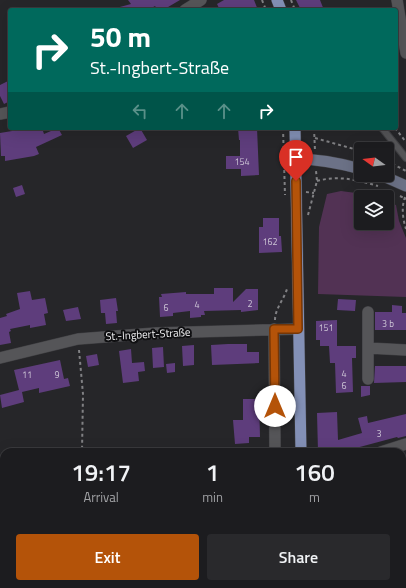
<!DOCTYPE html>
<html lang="en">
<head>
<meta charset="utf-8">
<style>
  :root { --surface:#1c1c1f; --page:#29292c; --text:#f1f3f6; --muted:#a0a1a4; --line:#3a3a3d; --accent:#b45309 }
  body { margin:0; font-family:"Titillium Web",sans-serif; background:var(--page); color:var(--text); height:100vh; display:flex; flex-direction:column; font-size:15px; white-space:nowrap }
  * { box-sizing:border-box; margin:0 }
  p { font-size:13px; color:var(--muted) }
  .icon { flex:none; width:22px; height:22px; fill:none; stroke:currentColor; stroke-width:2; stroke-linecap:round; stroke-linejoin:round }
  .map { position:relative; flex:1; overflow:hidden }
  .panel { position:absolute; left:0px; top:448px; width:406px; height:140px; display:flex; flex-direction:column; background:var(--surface); border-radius:12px 12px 0 0; box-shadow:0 4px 16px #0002,0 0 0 1px var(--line) }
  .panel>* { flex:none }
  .banner { position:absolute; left:8px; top:8px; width:390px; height:122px; border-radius:4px; box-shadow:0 4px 16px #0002,0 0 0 1px var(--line); background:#00695c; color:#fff; overflow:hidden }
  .needle { width:26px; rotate:284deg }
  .buttons { position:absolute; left:354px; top:142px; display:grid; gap:8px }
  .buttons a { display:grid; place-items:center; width:40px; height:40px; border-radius:4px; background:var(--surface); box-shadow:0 4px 16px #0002,0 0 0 1px var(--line); font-size:20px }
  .pin { position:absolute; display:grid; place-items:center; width:34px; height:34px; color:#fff; margin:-41px -17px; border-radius:50% 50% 50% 0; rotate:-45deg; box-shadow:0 0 4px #0007 }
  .pin .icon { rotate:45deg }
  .me { position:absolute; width:44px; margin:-22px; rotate:0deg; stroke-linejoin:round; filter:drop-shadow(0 0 3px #0008) }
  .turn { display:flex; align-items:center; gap:14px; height:84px; padding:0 16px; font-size:18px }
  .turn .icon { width:52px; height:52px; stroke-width:2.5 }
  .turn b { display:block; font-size:28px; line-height:34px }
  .lanes { display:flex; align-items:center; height:38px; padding:0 16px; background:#0003; justify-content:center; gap:20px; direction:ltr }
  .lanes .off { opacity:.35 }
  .eta { display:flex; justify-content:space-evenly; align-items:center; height:68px; text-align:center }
  .eta b { font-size:24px; font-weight:600; line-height:28px }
  .button { display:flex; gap:8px; margin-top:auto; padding:8px 16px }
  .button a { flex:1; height:46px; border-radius:4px; background:var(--accent); color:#fff; font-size:16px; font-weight:600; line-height:46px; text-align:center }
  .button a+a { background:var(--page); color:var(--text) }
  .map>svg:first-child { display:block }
  .green { fill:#523254 }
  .building { fill:#5e3d7c }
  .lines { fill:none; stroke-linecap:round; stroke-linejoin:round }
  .service-casing { stroke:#414144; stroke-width:8 }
  .minor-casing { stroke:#414144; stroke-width:12 }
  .secondary-casing { stroke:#414144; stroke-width:12 }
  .primary-casing { stroke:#414144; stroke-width:12 }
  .path { stroke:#818184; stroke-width:2; stroke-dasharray:3 3; stroke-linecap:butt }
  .service { stroke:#555558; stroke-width:6 }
  .minor { stroke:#555558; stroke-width:11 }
  .secondary { stroke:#6c7287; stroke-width:11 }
  .primary { stroke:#8390b6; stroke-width:11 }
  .route-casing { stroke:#753606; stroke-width:10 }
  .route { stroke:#b45309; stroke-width:7 }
  .labels { text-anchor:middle; stroke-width:4; stroke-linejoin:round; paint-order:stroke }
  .number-label { font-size:9px; fill:#cdc5d6 }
  .street-label { font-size:11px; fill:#f2f2f4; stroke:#0f0f11 }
</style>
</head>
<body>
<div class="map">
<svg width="406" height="588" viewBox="0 0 406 588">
  <rect width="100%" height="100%" fill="#262629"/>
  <path class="green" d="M341,191L356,193L370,197H361V223H387V202L396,205L399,221L406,238V297L318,294L319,227L327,194Z
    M12,584H92V588H13Z"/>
  <path class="building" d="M128,0H180L163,10H158L155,6L148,10H116V8L131,4Z
    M224,0H254L258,10H220L217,4Z
    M296,0H320L324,10H301Z
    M10,80V101L4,104L0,96V85Z
    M30,128H42L44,134L58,128L62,135L36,147L39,154L34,156L5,161V156H1L0,133Z
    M140,128L147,140L133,148L126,136Z
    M238,128H257L259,175L241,176V169H226V156H240V140H239Z
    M22,185L25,194L16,197L13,188Z
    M263,218H279V236H281L282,252L259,253V227H263Z
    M214,288H233V302L246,289H258V310L241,312V310L204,311L205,315H201V317L190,318V311L173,313V316L160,317L159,297H162L161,294L186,292V294H214Z
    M30,291L32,300L45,298L48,313L44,314L46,325L30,328V325L10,329L11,331L9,332L11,343L0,345V318L7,316L6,314L20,309L17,293Z
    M116,298L118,311H116L117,323L106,324L105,313H101L100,300Z
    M338,299L356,300L355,311L337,310Z
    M392,305L402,306V313H406V330H375V312H392Z
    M78,307L81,319L66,321L63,310Z
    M337,320V346H320V340H316V321Z
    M228,344H247V352H259V363L212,365L211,345Z
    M194,345V365L183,366L182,346Z
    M329,346H356V358H352L353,392L336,393L335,363H330Z
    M163,347L164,367L153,368L152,348Z
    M131,349L132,363L144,362L145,371L138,372L139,381L123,383L119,351Z
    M97,354L99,365L88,367L86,356Z
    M60,360L64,379L68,378L70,386L39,393V388L22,392L24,402L2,408L0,395L19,390L14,370Z
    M175,363V372L167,373L166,364Z
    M375,366H406V382L374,383Z
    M361,386H370V395L361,397Z
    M243,399H259L260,437H249V443L235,444L233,420H243Z
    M337,412L338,440L362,433L358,418L367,416L368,423L406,414V436L398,438L397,437L356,448H336V452H318L317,413Z"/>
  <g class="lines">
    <g class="service-casing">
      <path id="service" d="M382,128L406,158"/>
    </g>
    <g class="minor-casing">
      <path id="minor" d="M397,0L406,53
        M185,10L201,0
        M0,114L10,112
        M368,312V348L406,350
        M274,329L275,452
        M0,358L78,339L156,333L298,329
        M368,379V348
        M381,452L406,444
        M402,564L406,565
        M8,584L9,588
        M276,584V588
        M98,588V584"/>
    </g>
    <g class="secondary-casing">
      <path id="secondary" d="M296,159C318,159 339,163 361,169
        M381,175L406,186"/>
    </g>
    <g class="primary-casing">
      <path id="primary" d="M277,0L281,10
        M295,128L301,452
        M303,584V588"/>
    </g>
    <path class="path" d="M262,0L266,10
      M291,0L295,10
      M283,128L285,195
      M314,128L315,151
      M395,128L406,142
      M315,138L361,151
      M387,161L406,171
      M317,181C339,175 357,180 378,186
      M306,192L314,193
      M400,196L406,199
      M405,197C401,208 403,219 406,229
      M308,215L317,181L316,171
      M275,320C275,309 284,299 287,289
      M79,350L83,394L82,452
      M0,574H4
      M316,584V588"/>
    <use href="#service" class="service"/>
    <use href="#minor" class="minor"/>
    <use href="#secondary" class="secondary"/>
    <use href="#primary" class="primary"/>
  </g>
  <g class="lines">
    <g class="route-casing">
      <path id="route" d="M275,406L274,329H298L296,181"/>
    </g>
    <use href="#route" class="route"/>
  </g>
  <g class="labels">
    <g class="number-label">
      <text x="242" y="165">154</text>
      <text x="270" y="245">162</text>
      <text x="250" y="307">2</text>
      <text x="197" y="308">4</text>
      <text x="166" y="311">6</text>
      <text x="388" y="327">3 b</text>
      <text x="326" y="331">151</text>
      <text x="344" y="377">4</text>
      <text x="27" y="378">11</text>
      <text x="57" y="378">9</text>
      <text x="344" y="389">6</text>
      <text x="379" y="437">3</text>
    </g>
    <g class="street-label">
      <text transform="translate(148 334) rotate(-3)" y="4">St.-Ingbert-Straße</text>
    </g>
  </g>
</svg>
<div class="buttons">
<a><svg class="needle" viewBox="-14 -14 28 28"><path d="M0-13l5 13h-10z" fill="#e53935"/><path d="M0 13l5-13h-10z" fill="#a0a1a4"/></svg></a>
<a><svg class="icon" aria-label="layers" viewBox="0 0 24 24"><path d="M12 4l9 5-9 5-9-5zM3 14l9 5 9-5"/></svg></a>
</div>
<div class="pin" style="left:296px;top:181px;background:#d93025"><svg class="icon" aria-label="arrive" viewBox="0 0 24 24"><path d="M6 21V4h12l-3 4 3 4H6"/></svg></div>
<svg class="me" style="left:275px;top:406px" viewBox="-20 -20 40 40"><circle r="19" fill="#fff"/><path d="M0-13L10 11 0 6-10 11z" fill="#b45309"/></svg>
<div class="banner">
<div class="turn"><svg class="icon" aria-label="right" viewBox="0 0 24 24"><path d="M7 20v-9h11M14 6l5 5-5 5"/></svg><div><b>50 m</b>St.-Ingbert-Straße</div></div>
<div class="lanes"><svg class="icon off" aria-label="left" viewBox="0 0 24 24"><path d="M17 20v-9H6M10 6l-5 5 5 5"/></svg><svg class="icon off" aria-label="ahead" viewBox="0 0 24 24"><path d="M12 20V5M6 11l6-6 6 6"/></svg><svg class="icon off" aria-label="ahead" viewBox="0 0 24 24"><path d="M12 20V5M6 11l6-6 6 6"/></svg><svg class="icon" aria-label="right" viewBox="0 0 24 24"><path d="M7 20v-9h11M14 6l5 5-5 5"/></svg></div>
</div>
<section class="panel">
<div class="eta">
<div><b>19:17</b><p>Arrival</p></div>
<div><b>1</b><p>min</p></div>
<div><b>160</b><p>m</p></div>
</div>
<div class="button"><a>Exit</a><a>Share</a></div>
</section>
</div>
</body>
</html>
